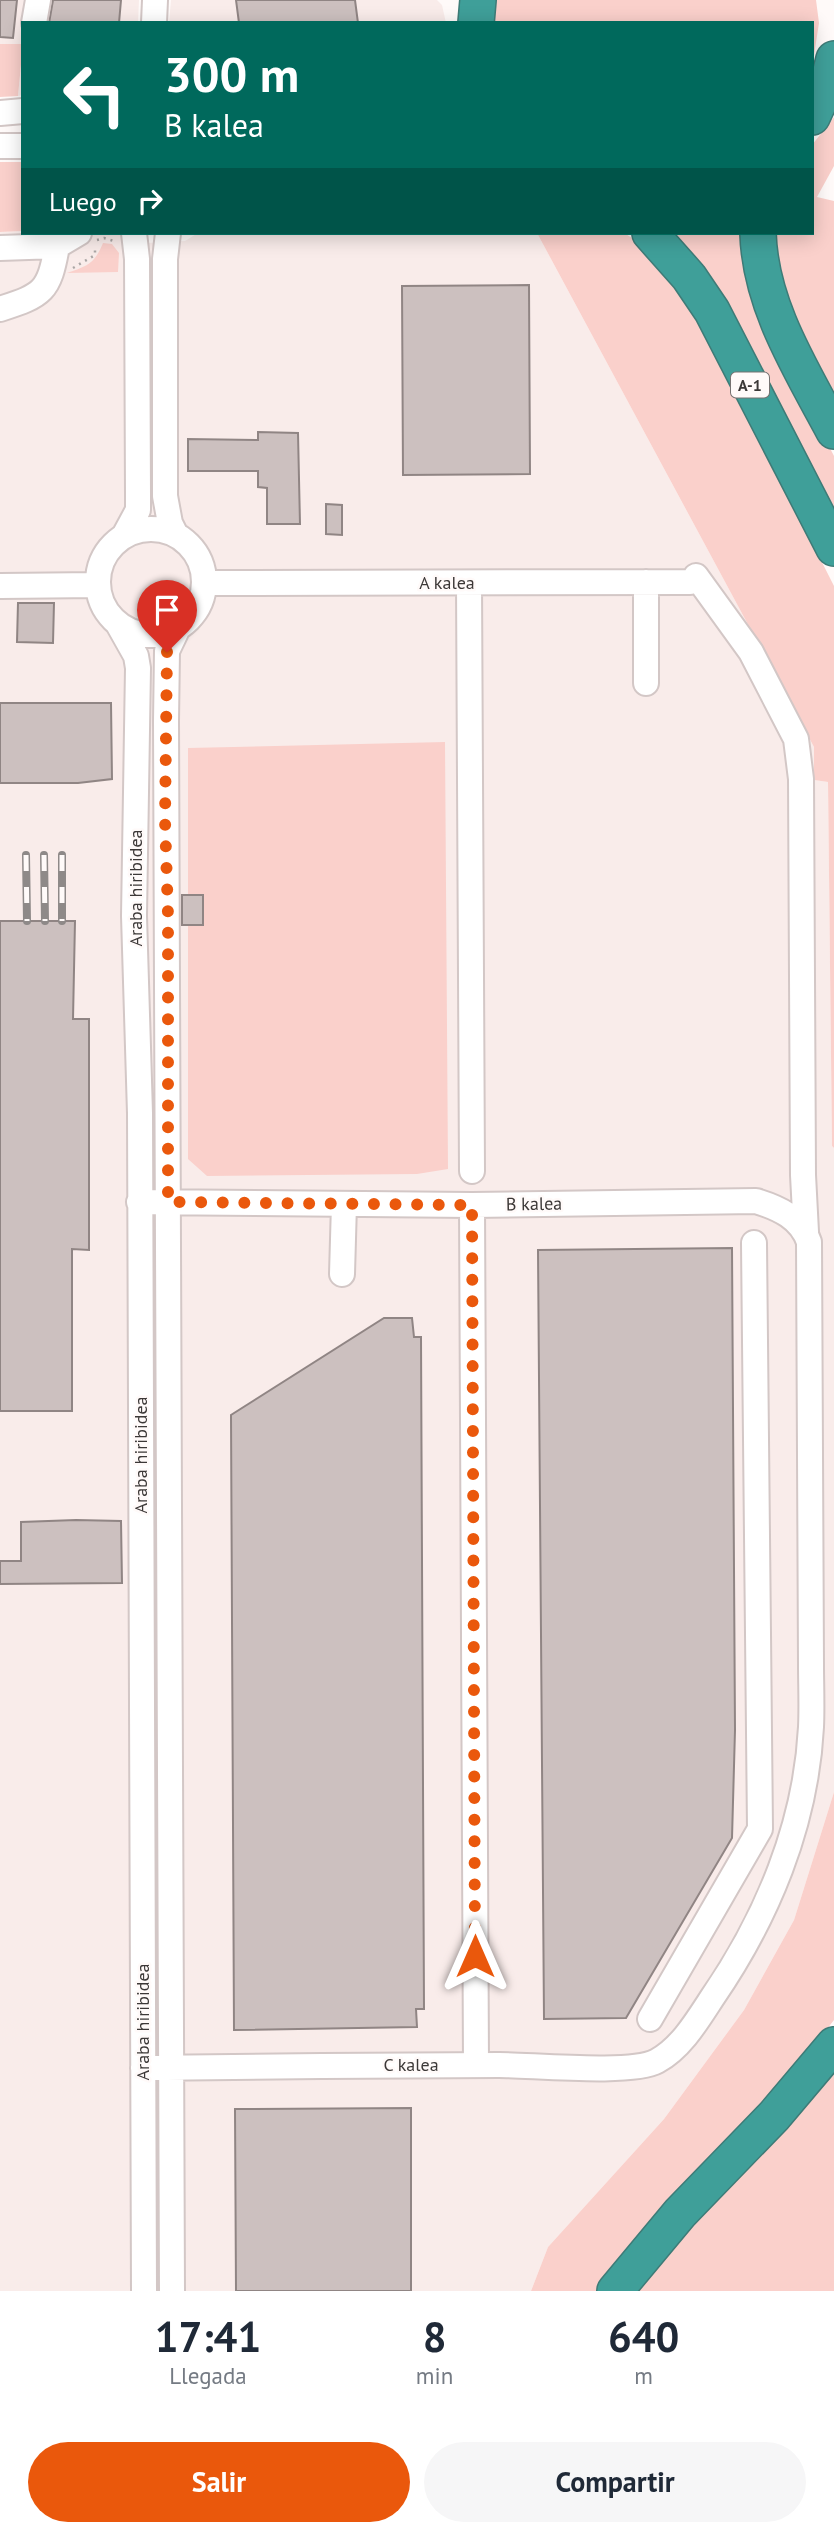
<!DOCTYPE html>
<html lang="es">
<head>
<meta charset="utf-8">
<style>
  :root { --surface:#fff; --page:#f6f6f7; --text:#1f2937; --muted:#747a83; --accent:#ea580c }
  body { margin:0; font-family:"PT Sans",sans-serif; background:var(--page); color:var(--text); height:100vh; display:flex; flex-direction:column; font-size:26px; white-space:nowrap }
  * { box-sizing:border-box; margin:0 }
  p { font-size:23px; color:var(--muted) }
  .icon { flex:none; width:38px; height:38px; fill:none; stroke:currentColor; stroke-width:2; stroke-linecap:round; stroke-linejoin:round }
  .map { position:relative; height:2291px; overflow:hidden }
  .side { display:flex; flex-direction:column; background:var(--surface); flex:1 }
  .side>* { flex:none }
  .banner { position:absolute; left:21px; top:21px; width:793px; height:214px; border-radius:0px; box-shadow:0 4px 18px #0003; background:#00695c; color:#fff; overflow:hidden }
  .pin { position:absolute; display:grid; place-items:center; width:60px; height:60px; color:#fff; margin:-72px -30px; border-radius:50% 50% 50% 0; rotate:-45deg; box-shadow:0 0 7px #0007 }
  .pin .icon { rotate:45deg }
  .me { position:absolute; width:77px; margin:-38px; rotate:0deg; stroke-linejoin:round; filter:drop-shadow(0 0 5px #0008) }
  .turn { display:flex; align-items:center; gap:24px; height:147px; padding:0 28px; font-size:32px }
  .turn .icon { width:91px; height:91px; stroke-width:2.5 }
  .turn b { display:block; font-size:49px; line-height:60px }
  .then { display:flex; align-items:center; height:66px; padding:0 28px; background:#0003; gap:14px; font-size:26px }
  .eta { display:flex; justify-content:space-evenly; align-items:center; height:119px; text-align:center }
  .eta b { font-size:42px; font-weight:800; line-height:49px }
  .button { display:flex; gap:14px; margin-top:auto; padding:14px 28px }
  .button a { flex:1; height:80px; border-radius:42px; background:var(--accent); color:#fff; font-size:28px; font-weight:800; line-height:80px; text-align:center }
  .button a+a { background:var(--page); color:var(--text) }
  .map>svg:first-child { display:block }
  .built { fill:#f9ecea }
  .green { fill:#fad0cb }
  .building { fill:#ccc0bf; stroke:#908584; stroke-width:2 }
  .lines { fill:none; stroke-linecap:round; stroke-linejoin:round }
  .minor-casing { stroke:#d3c7c6; stroke-width:28 }
  .highway-casing { stroke:#3e7b77; stroke-width:38 }
  .path { stroke:#aba6a5; stroke-width:2.5; stroke-dasharray:2 5; stroke-linecap:butt }
  .minor { stroke:#fff; stroke-width:24 }
  .highway { stroke:#3f9f99; stroke-width:35 }
  .rail-casing { stroke:#8e8988; stroke-width:8 }
  .rail { stroke:#fffaf9; stroke-width:5; stroke-dasharray:16; stroke-linecap:butt }
  .route { stroke:#ea580c; stroke-width:12; stroke-dasharray:0 21.6 }
  .labels { text-anchor:middle; stroke-width:5; stroke-linejoin:round; paint-order:stroke }
  .shield { fill:#fffaf9; stroke:#767271; stroke-width:2 }
  .shield-label { font-size:16px; font-weight:bold; fill:#3c3837 }
  .street-label { font-size:18px; fill:#3c3837; stroke:#fffaf9 }
</style>
</head>
<body>
<div class="map">
<svg width="834" height="2291" viewBox="0 0 834 2291">
  <rect width="100%" height="100%" fill="#fffaf9"/>
  <path class="built" d="M0,0H139L138,23H23V95L18,96L23,45L0,44Z
    M171,0H437L442,5L446,23H169Z
    M23,231V233H122L126,244L185,241L198,233H537L814,747V780L828,782L832,1146L834,1148V1792L794,1920L744,2010L664,2119L548,2247L531,2291H0V232Z"/>
  <path class="green" d="M493,0H816L819,23L812,68V23H490Z
    M0,44H23L18,96L0,97Z
    M834,117V166L817,197L834,201V394L797,322L780,276L774,233H812V145Z
    M0,162H23V231L0,232Z
    M537,233H624L642,244L675,280L701,323L834,586V1148L832,1146L828,782L814,780V747Z
    M676,233H743L764,321L834,456V521L716,291Z
    M103,243L112,244L119,253L118,272L67,273C88,266 95,263 103,243Z
    M145,263L156,264L157,490H146Z
    M445,742L448,1169L417,1174L207,1176L188,1159V748Z
    M834,1792V2020L778,2092L598,2291H531L548,2247L664,2119L744,2010L794,1920Z
    M834,2067V2291H629Z"/>
  <path class="building" d="M0,0H17L13,38L0,37Z
    M53,0H121L119,23H49Z
    M236,0H355L358,23H239Z
    M529,285L530,474L403,475L402,286Z
    M258,432L298,433L300,524H267V488L258,487V471H188V439L258,440Z
    M326,504L342,505V535L326,534Z
    M18,603H54L53,643L17,642Z
    M0,703H111L112,779L78,783H0Z
    M182,895H203V925H182Z
    M0,921H75L73,1019H89V1250L72,1249V1411H0Z
    M732,1248L735,1730L732,1838L626,2018L544,2019L538,1250Z
    M384,1318H412L414,1337H421L424,2009H416L417,2027L234,2030L231,1415Z
    M76,1520L121,1521L122,1583L0,1584V1561H21V1522Z
    M411,2108V2291H236L235,2109Z"/>
  <g class="lines">
    <g class="minor-casing">
      <path id="minor" d="M34,23L38,0
        M154,23L155,0
        M0,113L23,111
        M0,146H23
        M168,233L165,259V496L170,523L176,535
        M0,248L57,246L79,233
        M0,309C43,295 49,292 57,246
        M98 582a53 53 0 1 1 106 0a53 53 0 1 1-106 0Z
        M124,536L138,510V495L137,259L134,233
        M696,576L751,652L796,739L801,779L803,1175L806,1232
        M204,583L690,582
        M469,583L472,1171
        M0,586L98,585
        M118,624L136,656L138,668L134,916L140,1113L144,2291
        M646,683V582
        M139,1202L472,1205L756,1201C779,1208 801,1218 809,1242L811,1664C811,1685 812,1706 811,1727C806,1825 767,1918 712,1998C697,2021 681,2048 657,2061C632,2075 532,2065 499,2065C380,2065 262,2067 143,2068
        M472,1205L476,2065
        M342,1274L344,1204
        M650,2019L760,1829L754,1243
        M172,2291L166,721L167,651L178,628"/>
    </g>
    <g class="highway-casing">
      <path id="highway" d="M476,23L478,0
        M812,117L828,83L834,59
        M650,233L689,277L712,311L834,548
        M758,233C760,305 801,369 834,431
        M615,2291L680,2213L774,2116L834,2045"/>
    </g>
    <path class="path" d="M97,240L104,238L114,241
      M73,268L95,255V246"/>
    <use href="#minor" class="minor"/>
    <use href="#highway" class="highway"/>
    <g class="rail-casing">
      <path id="rail" d="M26,855L27,921
        M44,855L45,921
        M62,855V921"/>
    </g>
    <use href="#rail" class="rail"/>
  </g>
  <g class="lines">
    <path class="route" d="M167,652L165,820L168,915V1202L472,1205L475,1956"/>
  </g>
  <g class="labels">
    <rect class="shield" x="731" y="372.5" width="38" height="25" rx="5"/>
    <g class="shield-label">
      <text x="750" y="391">A-1</text>
    </g>
    <g class="street-label">
      <text x="447" y="589">A kalea</text>
      <text transform="translate(136 888) rotate(-90)" y="6">Araba hiribidea</text>
      <text transform="translate(534 1204) rotate(-1)" y="6">B kalea</text>
      <text transform="translate(141 1455) rotate(-90)" y="6">Araba hiribidea</text>
      <text transform="translate(143 2022) rotate(-90)" y="6">Araba hiribidea</text>
      <text x="411" y="2071">C kalea</text>
    </g>
  </g>
</svg>
<div class="pin" style="left:167px;top:652px;background:#d93025"><svg class="icon" aria-label="arrive" viewBox="0 0 24 24"><path d="M6 21V4h12l-3 4 3 4H6"/></svg></div>
<svg class="me" style="left:475px;top:1956px" viewBox="-20 -20 40 40"><path d="M0-17L14 15 0 8-14 15z" fill="#ea580c" stroke="#fff" stroke-width="4"/></svg>
<div class="banner">
<div class="turn"><svg class="icon" aria-label="left" viewBox="0 0 24 24"><path d="M17 20v-9H6M10 6l-5 5 5 5"/></svg><div><b>300 m</b>B kalea</div></div>
<div class="then">Luego<svg class="icon" aria-label="right" viewBox="0 0 24 24"><path d="M7 20v-9h11M14 6l5 5-5 5"/></svg></div>
</div>
</div>
<section class="side">
<div class="eta">
<div><b>17:41</b><p>Llegada</p></div>
<div><b>8</b><p>min</p></div>
<div><b>640</b><p>m</p></div>
</div>
<div class="button"><a>Salir</a><a>Compartir</a></div>
</section>
</body>
</html>
